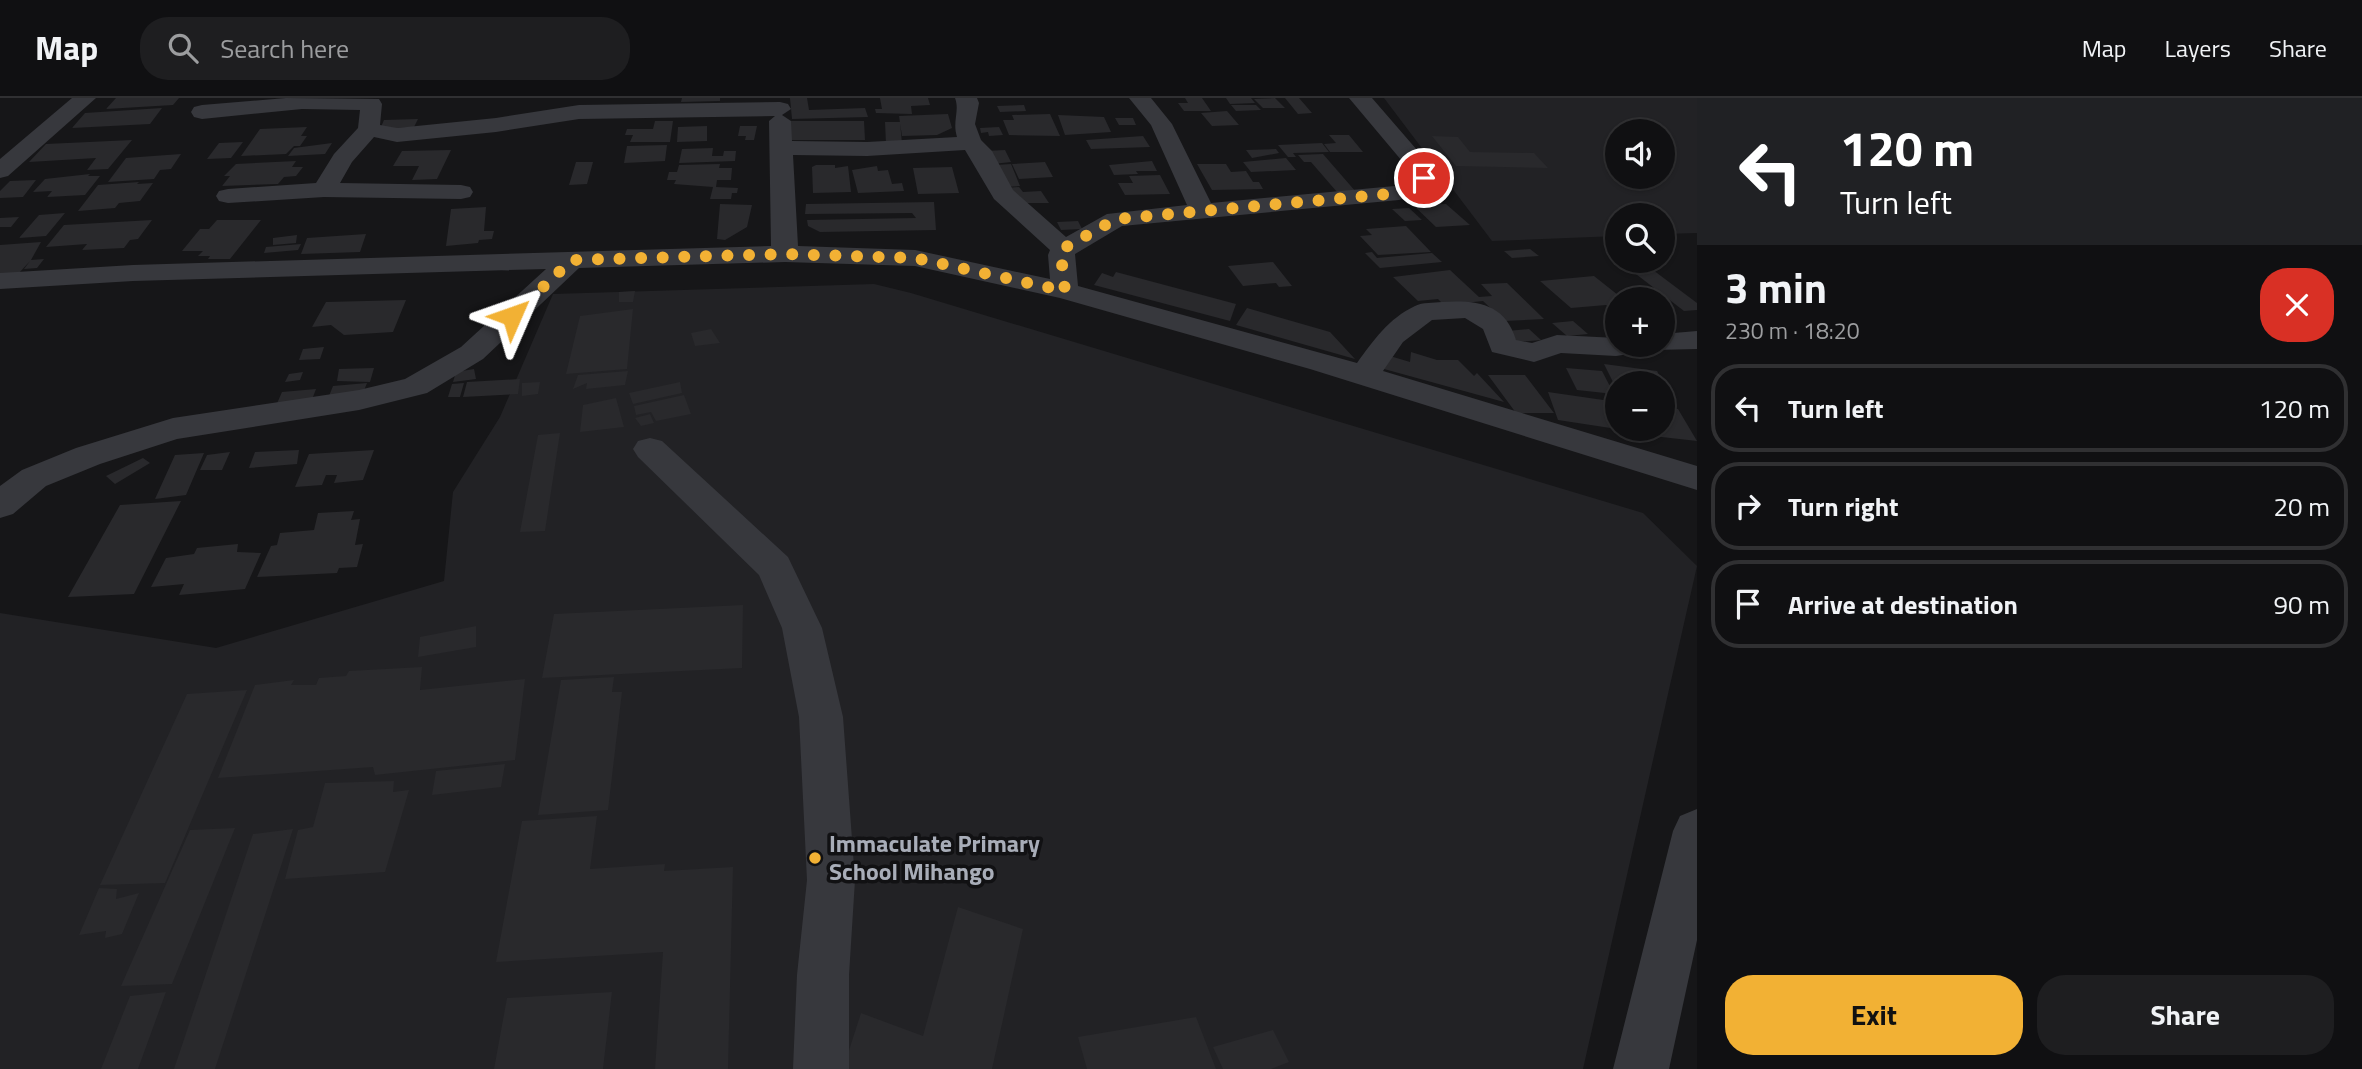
<!DOCTYPE html>
<html lang="en">
<head>
<meta charset="utf-8">
<style>
  :root { --surface:#101012; --page:#1e1e20; --text:#f1f3f6; --muted:#9c9d9f; --line:#303032; --accent:#f2b134 }
  body { margin:0; font-family:"Titillium Web",sans-serif; background:var(--page); color:var(--text); height:100vh; display:flex; flex-direction:column; font-size:26px; white-space:nowrap }
  * { box-sizing:border-box; margin:0 }
  p { font-size:23px; color:var(--muted) }
  .icon { flex:none; width:38px; height:38px; fill:none; stroke:currentColor; stroke-width:2; stroke-linecap:round; stroke-linejoin:round }
  .map { position:relative; flex:1; overflow:hidden }
  .sheet { display:flex; flex-direction:column; background:var(--surface); width:665px }
  .sheet>* { flex:none }
  .guide { background:#202124; color:#fff; overflow:hidden }
  .buttons { position:absolute; left:1605px; top:21px; display:grid; gap:14px }
  .buttons a { display:grid; place-items:center; width:70px; height:70px; border-radius:50%; background:var(--surface); box-shadow:0 2px 5px #0004,0 0 0 2px var(--line); font-size:35px }
  .pin { position:absolute; display:grid; place-items:center; width:60px; height:60px; color:#fff; margin:-30px; border:4px solid #fff; border-radius:50%; box-shadow:0 2px 7px #0007 }
  .me { position:absolute; width:77px; margin:-38px; rotate:47deg; stroke-linejoin:round; filter:drop-shadow(0 0 5px #0008) }
  .turn { display:flex; align-items:center; gap:24px; height:147px; padding:0 28px; font-size:32px }
  .turn .icon { width:91px; height:91px; stroke-width:2.5 }
  .turn b { display:block; font-size:49px; line-height:60px }
  .round { display:grid; place-items:center; flex:none; width:74px; height:74px; border-radius:28px; background:var(--page) }
  .summary { display:flex; align-items:center; justify-content:space-between; height:119px; padding:0 28px }
  h1 { font-size:42px; font-weight:700; line-height:52px }
  .button { display:flex; gap:14px; margin-top:auto; padding:14px 28px }
  .button a { flex:1; height:80px; border-radius:28px; background:var(--accent); color:#111; font-size:28px; font-weight:700; line-height:80px; text-align:center }
  .button a+a { background:var(--page); color:var(--text) }
  ul { padding:0; list-style:none }
  li { display:flex; align-items:center; gap:21px; height:88px; margin:0 14px 10px; padding:0 14px; border:4px solid var(--line); border-radius:28px }
  li div { flex:1 }
  li b { display:block; font-size:26px }
  li em { font-style:normal }
  header { display:flex; align-items:center; gap:42px; box-sizing:border-box; height:98px; padding:0 35px; background:var(--surface); border-bottom:2px solid var(--line) }
  header strong { font-size:33px }
  nav { display:flex; gap:38px; margin-inline-start:auto; font-size:24px }
  .search { width:490px; height:63px; background:var(--page); display:flex; align-items:center; gap:18px; box-sizing:border-box; padding:0 24px; border-radius:28px; color:var(--muted); font-size:26px }
  main { display:flex; flex:1; min-height:0 }
  .map>svg:first-child { display:block }
  .built { fill:#222225; fill-rule:evenodd }
  .building { fill:#29292c }
  .lines { fill:none; stroke-linecap:round; stroke-linejoin:round }
  .minor { fill:#37383d; fill-rule:evenodd }
  .route { stroke:#f2b134; stroke-width:12; stroke-dasharray:0 21.6 }
  .poi-dot { fill:#f2b134; stroke:#111113; stroke-width:2.5 }
  .labels { text-anchor:middle; stroke-width:7; stroke-linejoin:round; paint-order:stroke }
  .near-poi-label { font-size:24px; font-weight:bold; fill:#a8adb8; stroke:#111113; text-anchor:start }
</style>
</head>
<body>
<header>
<strong>Map</strong>
<div class="search"><svg class="icon" aria-label="search" viewBox="0 0 24 24"><circle cx="10" cy="10" r="6"/><path d="M15 15l6 6"/></svg>Search here</div>
<nav><a>Map</a><a>Layers</a><a>Share</a></nav>
</header>
<main>
<div class="map">
<svg width="1697" height="971" viewBox="0 0 1697 971">
  <rect width="100%" height="100%" fill="#161618"/>
  <path class="built" d="M1384,0H1697V135L1663,136L1662,117H1617V138L1492,143ZM1617,33H1662V79H1617Z
    M874,186L911,195L1643,415L1697,468L1583,971H0V515L216,550L444,483L453,394L500,319L553,196Z"/>
  <path class="building" d="M116,0H179L173,7L106,11Z
    M682,0H720V3L681,4Z
    M790,0H807L809,12L865,10L868,19L792,21Z
    M880,0H928L930,7L911,8L912,16L876,15L875,11H882Z
    M1185,0H1202L1211,13H1184L1178,5H1188Z
    M1226,0H1251L1255,5L1230,6Z
    M1275,0L1285,10H1263L1254,1Z
    M1285,0H1299L1312,15L1298,16Z
    M1024,7L1026,13L1000,14L997,8Z
    M1231,7H1256L1261,12L1236,13Z
    M162,10L150,26L72,30L85,15Z
    M1227,13L1239,27L1212,28L1201,15Z
    M948,16L952,30L937,37L902,38L899,18Z
    M1050,16L1060,38L1009,37L1003,22H1014L1012,17Z
    M1058,17L1104,19L1111,34L1065,37Z
    M1115,20H1133L1136,27H1119Z
    M418,21L414,29L380,31L384,22Z
    M655,23H673L670,44H630L633,37H625L627,31H653Z
    M791,23H864L865,42H790Z
    M885,24H900L902,46H886Z
    M707,28V43L677,44L678,29Z
    M740,28H757L754,42H745L746,38H738Z
    M307,29L301,38H307L300,48H294L286,56L241,58L260,31Z
    M999,29L1003,37L989,38L988,34L981,35L980,30Z
    M1329,37H1349L1363,54H1330L1324,46L1336,45Z
    M1143,38L1150,49L1091,51L1086,42Z
    M1432,38L1458,39L1470,54L1534,55L1548,70L1456,68Z
    M132,42L108,71L87,72L96,60L29,64L46,46Z
    M243,44L231,60L207,61L219,45Z
    M332,45L325,56L288,58L294,50Z
    M1322,45L1329,54L1293,55L1296,59H1288L1278,47Z
    M667,47L665,63L624,65L627,48Z
    M713,50L712,58H723L724,53H736L735,63L679,65L682,51Z
    M1276,51L1279,55L1252,60L1246,52Z
    M451,52L437,81L412,82L419,68H393L402,53Z
    M1005,52L1011,64L993,66L986,53Z
    M181,56L171,71L160,72L154,81L108,84L126,60Z
    M1323,56L1356,94H1337L1311,64H1304L1298,57Z
    M1286,60L1296,72L1251,74L1243,64Z
    M296,63L292,69H303L296,78L284,79L278,86L222,88L230,78H224L236,66Z
    M1152,63L1157,73H1136L1138,76L1114,77L1109,67Z
    M576,64H593L587,86L569,87Z
    M1045,64L1053,79L1019,81L1012,66Z
    M720,66L719,70H732L731,82H717L716,89L738,90L737,95H732L731,101H710L713,89L674,86L676,82H667L669,74H677L679,67Z
    M1011,66L1020,88L1005,89L996,67Z
    M1197,66H1226L1231,74L1246,73L1253,84H1259L1263,91L1212,92Z
    M816,67H835V70L848,68L851,94L813,95L812,69Z
    M877,68L878,73L888,72L892,86L902,85L904,93L858,95L852,72Z
    M952,69L959,95L918,96L913,70Z
    M90,76L88,78H100L85,97L47,99L52,93L33,94L45,81Z
    M1160,77L1170,96L1125,97L1118,85H1133L1129,78Z
    M36,82L23,99L0,100V93L10,83Z
    M139,84L137,86L153,85L140,103L119,105L115,110L78,113L98,87Z
    M1019,89L1023,94L1041,93L1049,105H1020L1006,90Z
    M934,104L936,132L820,134L808,128L807,122L916,120L912,115L805,116L806,106Z
    M720,106L752,107L747,129L725,142L717,141Z
    M1446,106L1470,127L1436,129L1413,107Z
    M486,109L484,133H494L492,141L479,142L478,145L446,148L451,111Z
    M1409,110L1422,122L1405,123L1392,111Z
    M65,115L46,138L19,140L39,117Z
    M19,119L11,129H0V120Z
    M152,122L138,141L130,142L124,150L82,152L87,146L46,149L64,127Z
    M217,122H261L230,161H208L210,158H198L203,153H182L200,131H209Z
    M1078,123L1082,131L1061,132L1057,124Z
    M1406,128L1431,154L1378,157L1360,138L1372,137L1366,131Z
    M366,136L360,154L301,156L307,140Z
    M297,137L296,145L273,147V140Z
    M41,144L31,162L44,161L37,170L24,171L30,163L19,175L0,176V147Z
    M301,146L298,152L264,155L266,149Z
    M1530,151L1539,158L1512,160L1504,153Z
    M1372,154L1377,160L1432,155L1442,164L1380,170L1365,155Z
    M1619,163H1641L1697,205V212L1684,213Z
    M1273,164L1292,188L1279,189L1276,185L1243,188L1228,168Z
    M1450,172L1479,199L1492,198L1481,186L1507,185L1544,221L1504,223L1483,203L1444,207L1438,201L1418,203L1393,179Z
    M1116,174L1236,206L1230,223L1094,187L1102,175L1113,179Z
    M1594,178L1623,201H1617V216L1606,207L1571,210L1540,183Z
    M635,193L633,204H619V194Z
    M406,202L393,234L344,237L331,227L312,229L326,204Z
    M1247,210L1330,234L1355,261L1236,227Z
    M633,211L627,271L566,276L580,218Z
    M1573,223L1588,236L1567,238L1552,225Z
    M711,231L720,245L695,248L691,235Z
    M1529,231L1541,242L1518,244L1507,233Z
    M324,249L320,261L299,262L303,251Z
    M1411,254L1437,262H1458L1474,278L1477,275L1504,304L1384,271L1390,258L1410,264Z
    M1604,266L1657,273L1676,308L1662,306V285H1617V292Z
    M374,270L370,284L337,283L339,271Z
    M1566,270L1602,273L1614,296L1577,292Z
    M474,271L476,281L453,284L456,274Z
    M628,273L625,287L586,291L587,285L573,291L578,277Z
    M303,274L300,282L285,284L289,276Z
    M1488,277H1525L1554,315H1516Z
    M520,281L518,296L463,299L467,284Z
    M540,284L538,296L522,298V285Z
    M680,284L682,295L633,306L629,295Z
    M367,285L361,300L327,303L333,288Z
    M464,285L460,299H448L452,286Z
    M316,291L310,307L275,310L282,294Z
    M1548,294L1617,304V331L1558,322Z
    M684,297L691,316L656,323L651,314L636,317L634,308Z
    M616,300L624,329L580,334L583,307Z
    M1662,309L1678,311L1697,343L1644,337L1641,331H1662Z
    M650,316L654,325L641,328L635,320Z
    M560,335L545,433L520,434L538,337Z
    M299,352L297,366L249,370L255,354Z
    M374,352L363,382L334,385L337,377H326L322,387L295,389L309,356Z
    M230,354L222,372H200L207,357Z
    M204,355L186,397L155,401L175,357Z
    M143,360L150,365L115,386L106,378Z
    M181,403L134,496L68,499L120,407Z
    M354,413L351,422L360,421L355,447L363,446L357,469L339,470L337,475L257,479L271,448L277,447L280,435L314,432L318,415Z
    M238,446L237,454L261,455L245,491L179,497L184,486L151,489L166,460L194,456L197,450Z
    M743,507L742,570L542,580L554,516Z
    M476,528V549L418,559L420,539Z
    M422,569L420,592L525,581L515,662L375,677L373,669L218,680L255,587L294,582L291,587H316L319,580L346,578L349,573Z
    M614,579L612,594H622L608,712L538,717L561,582Z
    M247,592L165,785L100,787L187,596Z
    M505,666L501,689L432,697L436,673Z
    M394,683L393,694L409,692L385,774L285,781L298,732L313,729L325,685Z
    M597,718L590,771L665,766L664,773L733,769L728,971H655L663,854L496,864L522,723Z
    M235,730L172,886L121,888L190,732Z
    M293,731L215,971H174L253,736Z
    M99,790L117,791L116,801L139,795L122,836L105,840L106,833L79,837Z
    M958,809L1023,831L992,971H843L861,915L923,938Z
    M166,894L138,971H101L130,898Z
    M612,894L603,971H494L507,900Z
    M1196,919L1216,971H1087L1078,939Z
    M1273,932L1289,964L1271,971H1223L1213,949Z"/>
  <g class="lines">
    <path class="minor" d="M72,0H96L8,78L0,80V61Z
      M286,0L379,1L382,6L380,27L397,30L496,20L579,7L780,4L788,6L791,11L782,17L791,23L792,43L867,44L957,39C952,23 960,13 955,0H977L979,5L975,26L981,42L992,53L1013,92L1066,139L1107,116L1187,107L1151,27L1129,0H1151L1172,26L1211,105L1395,88L1412,80L1407,69L1349,0H1372L1430,67L1436,80L1427,93L1399,102L1122,128L1075,156L1078,188L1357,265C1373,243 1389,220 1415,208C1423,204 1433,205 1442,204C1476,202 1505,205 1516,242L1532,245L1557,237L1617,240V247H1662V236L1697,233V251L1654,252L1616,258L1561,255L1534,264L1492,254L1483,231L1465,220L1432,222L1403,244L1383,273L1697,368V392L1310,271L1060,200L915,168L785,164L579,170L483,261L427,295L359,312L177,341L100,366L46,388L13,416L0,420V388L22,372L76,350L173,320L359,292L405,281L461,249L546,171L133,183L0,191V175L133,167L771,148L769,23L775,18L579,21L496,34L397,44L374,39L352,64L340,85L461,87L470,89L473,94L470,99L461,101L324,99L228,105L219,103L216,98L219,93L228,91L316,85L334,56L358,30L360,12L302,11L202,21L194,19L191,14L194,9L202,7ZM965,52L994,101L1050,152L1048,157L1050,181L915,152L798,148L793,57L867,58Z
      M650,340L662,343L788,459L822,530L843,619L855,782L849,877V971H793L797,877L807,782L799,619L782,530L759,477L638,359L633,351L638,343Z
      M1697,711V842L1669,971H1613L1673,733L1680,718Z"/>
  </g>
  <g class="lines">
    <path class="route" d="M512,218L572,162L785,156L915,160L1065,193L1061,157L1064,150L1116,121L1399,95L1418,88L1424,80"/>
  </g>
  <circle class="poi-dot" cx="815" cy="760" r="7"/>
  <g class="labels">
    <g class="near-poi-label">
      <text x="829" y="754">Immaculate Primary<tspan x="829" dy="28">School Mihango</tspan></text>
    </g>
  </g>
</svg>
<div class="buttons">
<a><svg class="icon" aria-label="sound" viewBox="0 0 24 24"><path d="M4 9h4l5-4v14l-5-4H4zM17 9q2 3 0 6"/></svg></a>
<a><svg class="icon" aria-label="search" viewBox="0 0 24 24"><circle cx="10" cy="10" r="6"/><path d="M15 15l6 6"/></svg></a>
<a>+</a>
<a>−</a>
</div>
<div class="pin" style="left:1424px;top:80px;background:#d93025"><svg class="icon" aria-label="arrive" viewBox="0 0 24 24"><path d="M6 21V4h12l-3 4 3 4H6"/></svg></div>
<svg class="me" style="left:512px;top:218px" viewBox="-20 -20 40 40"><path d="M0-17L14 15 0 8-14 15z" fill="#f2b134" stroke="#fff" stroke-width="4"/></svg>
</div>
<section class="sheet">
<div class="guide">
<div class="turn"><svg class="icon" aria-label="left" viewBox="0 0 24 24"><path d="M17 20v-9H6M10 6l-5 5 5 5"/></svg><div><b>120 m</b>Turn left</div></div>
</div>
<div class="summary"><div><h1>3 min</h1><p>230 m · 18:20</p></div><a class="round" style="background:#d93025;color:#fff"><svg class="icon" aria-label="close" viewBox="0 0 24 24"><path d="M6 6l12 12M18 6L6 18"/></svg></a></div>
<ul>
<li><svg class="icon" aria-label="left" viewBox="0 0 24 24"><path d="M17 20v-9H6M10 6l-5 5 5 5"/></svg><div><b>Turn left</b></div><em>120 m</em></li>
<li><svg class="icon" aria-label="right" viewBox="0 0 24 24"><path d="M7 20v-9h11M14 6l5 5-5 5"/></svg><div><b>Turn right</b></div><em>20 m</em></li>
<li><svg class="icon" aria-label="arrive" viewBox="0 0 24 24"><path d="M6 21V4h12l-3 4 3 4H6"/></svg><div><b>Arrive at destination</b></div><em>90 m</em></li>
</ul>
<div class="button"><a>Exit</a><a>Share</a></div>
</section>
</main>
</body>
</html>
